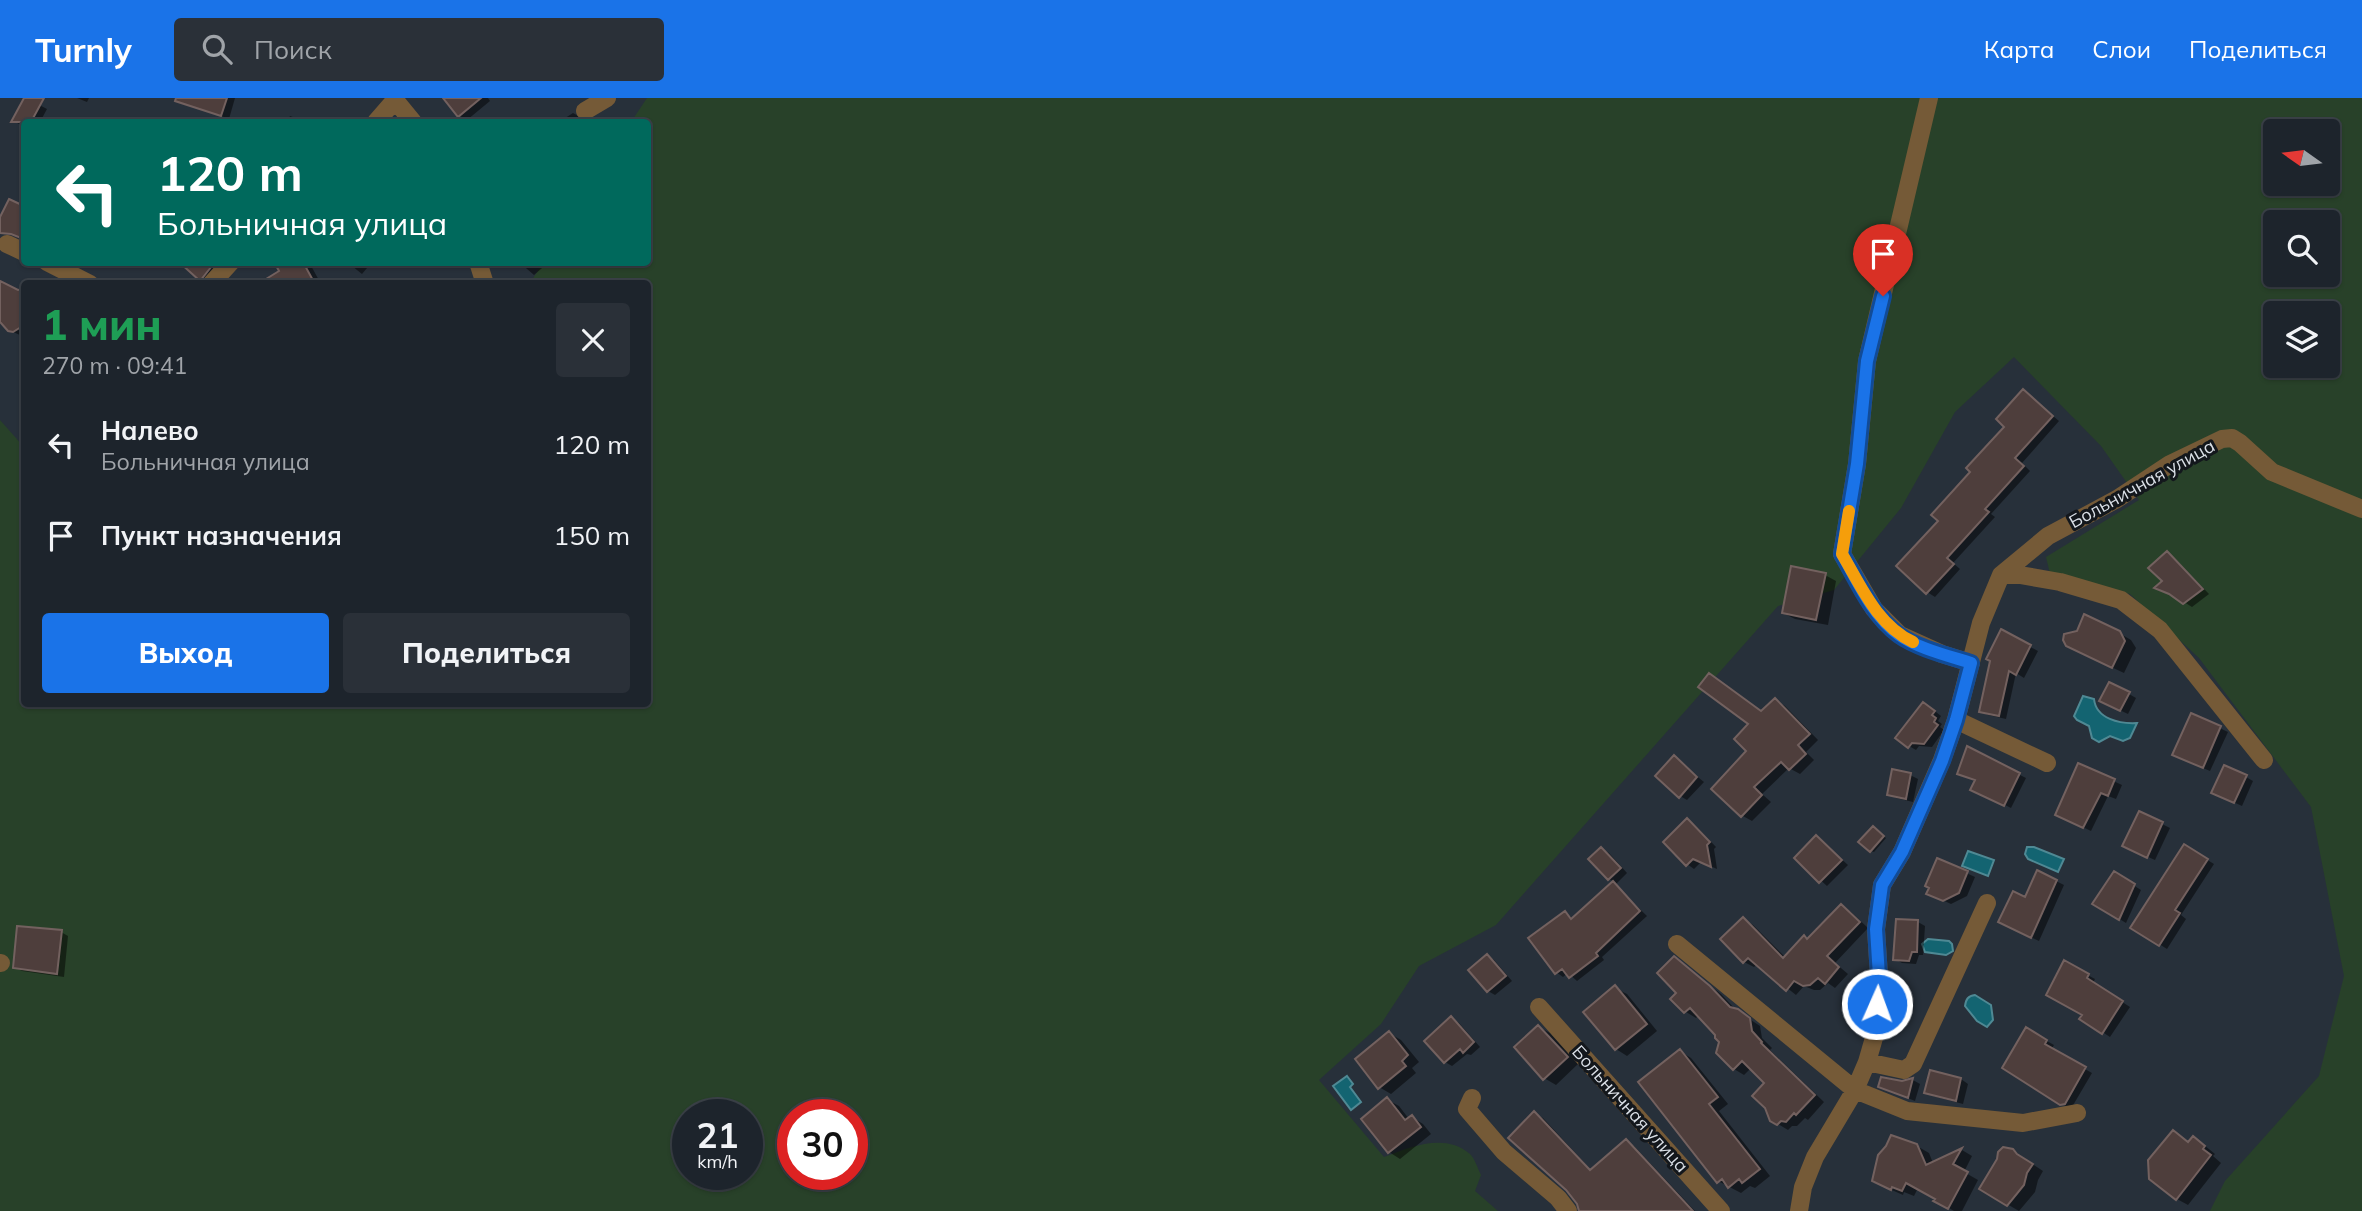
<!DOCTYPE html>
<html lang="ru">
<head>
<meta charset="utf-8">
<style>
  :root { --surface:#1d242c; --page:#2a3038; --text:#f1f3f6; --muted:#a0a4a9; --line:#3b4148; --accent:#1a73e8 }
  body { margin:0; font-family:Mulish,sans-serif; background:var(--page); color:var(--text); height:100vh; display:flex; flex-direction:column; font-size:26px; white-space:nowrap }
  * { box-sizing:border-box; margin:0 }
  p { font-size:23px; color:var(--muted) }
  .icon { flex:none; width:38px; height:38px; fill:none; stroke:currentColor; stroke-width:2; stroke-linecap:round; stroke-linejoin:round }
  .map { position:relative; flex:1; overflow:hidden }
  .drawer { position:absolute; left:21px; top:182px; width:630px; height:427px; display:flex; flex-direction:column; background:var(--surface); border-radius:7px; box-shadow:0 2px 5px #0004,0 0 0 2px var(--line) }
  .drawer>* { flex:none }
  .banner { position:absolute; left:21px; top:21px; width:630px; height:147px; border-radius:7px; box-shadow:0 2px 5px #0004,0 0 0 2px var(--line); background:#00695c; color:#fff; overflow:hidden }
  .needle { width:46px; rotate:284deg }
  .tools { position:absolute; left:2263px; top:21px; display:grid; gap:14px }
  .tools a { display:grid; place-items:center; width:77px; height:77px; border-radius:7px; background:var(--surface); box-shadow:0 2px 5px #0004,0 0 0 2px var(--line); font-size:35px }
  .speed { position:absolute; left:672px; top:1001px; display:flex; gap:14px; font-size:35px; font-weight:700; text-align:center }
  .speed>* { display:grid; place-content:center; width:91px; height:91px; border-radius:50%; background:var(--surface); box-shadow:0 2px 5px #0004,0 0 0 2px var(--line); line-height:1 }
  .speed small { font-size:18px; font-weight:400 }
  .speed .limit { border:10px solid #d22; background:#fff; color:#111 }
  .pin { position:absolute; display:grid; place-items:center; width:60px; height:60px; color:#fff; margin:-72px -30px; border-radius:50% 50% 50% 0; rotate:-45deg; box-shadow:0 0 7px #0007 }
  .pin .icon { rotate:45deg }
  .me { position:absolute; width:77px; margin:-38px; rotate:2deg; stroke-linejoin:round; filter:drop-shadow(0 0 5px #0008) }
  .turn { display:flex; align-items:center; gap:24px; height:147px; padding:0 21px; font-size:32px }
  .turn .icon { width:91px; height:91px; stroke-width:2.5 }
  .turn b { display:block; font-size:49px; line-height:60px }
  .round { display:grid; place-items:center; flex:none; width:74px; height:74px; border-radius:7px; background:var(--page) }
  .head { display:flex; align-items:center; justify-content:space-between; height:119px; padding:0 21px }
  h1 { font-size:42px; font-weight:800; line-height:52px; color:#1e9e55 }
  .cta { display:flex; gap:14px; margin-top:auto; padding:14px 21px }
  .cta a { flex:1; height:80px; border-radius:7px; background:var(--accent); color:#fff; font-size:28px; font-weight:800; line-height:80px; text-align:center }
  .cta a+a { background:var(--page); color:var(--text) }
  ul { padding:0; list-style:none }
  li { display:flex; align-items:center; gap:21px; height:91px; padding:0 21px }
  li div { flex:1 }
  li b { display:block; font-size:26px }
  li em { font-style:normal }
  header { display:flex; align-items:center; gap:42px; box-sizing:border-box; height:98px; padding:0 35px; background:var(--accent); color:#fff }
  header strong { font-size:33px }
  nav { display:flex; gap:38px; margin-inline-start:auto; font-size:24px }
  .search { width:490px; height:63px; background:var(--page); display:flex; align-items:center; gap:18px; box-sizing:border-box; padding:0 24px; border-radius:7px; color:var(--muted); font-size:26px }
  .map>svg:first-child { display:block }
  .green { fill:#284129; fill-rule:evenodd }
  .water { fill:#136471; stroke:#4f8994; stroke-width:2 }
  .shadow { fill:#0007 }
  .building { fill:#4e3e3c; stroke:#73615f; stroke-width:2 }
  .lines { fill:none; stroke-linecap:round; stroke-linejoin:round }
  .minor { stroke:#755a37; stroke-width:18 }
  .route-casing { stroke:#114b97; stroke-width:18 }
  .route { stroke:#1a73e8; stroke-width:12 }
  .slow { stroke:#f59e0b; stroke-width:12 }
  .labels { text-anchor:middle; stroke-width:6; stroke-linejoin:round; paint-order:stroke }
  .street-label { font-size:18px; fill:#dadfe6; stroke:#13171c }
</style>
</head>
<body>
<header>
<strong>Turnly</strong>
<div class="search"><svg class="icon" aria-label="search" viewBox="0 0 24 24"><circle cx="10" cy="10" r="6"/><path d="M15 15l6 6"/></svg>Поиск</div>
<nav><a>Карта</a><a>Слои</a><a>Поделиться</a></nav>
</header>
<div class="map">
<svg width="2362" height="1113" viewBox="0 0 2362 1113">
  <rect width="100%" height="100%" fill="#27303a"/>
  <path class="green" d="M647,0H2362V1113H2210L2225,1083L2319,978L2344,878L2311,709L2199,560L2130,496L2050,476L2046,459L2139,402L2101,348L2014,259L1955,314L1901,410L1834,492L1778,508L1496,827L1419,868L1381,926L1319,982L1384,1059C1410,1049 1445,1034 1470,1056C1475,1061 1478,1071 1481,1077L1475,1093L1498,1113H0V322L24,349V606H648V186L530,185L543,165L648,164V24H631ZM2275,33H2328V86H2275ZM2275,124H2328V177H2275ZM2275,215H2328V268H2275ZM688,1017H747V1076H688ZM793,1017H852V1076H793Z"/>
  <path class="water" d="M2083,598L2094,601C2096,621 2120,626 2137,625L2130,640L2123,643L2110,638L2099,644L2092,640L2089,628L2077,622L2074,618Z
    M2027,749H2034L2064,761L2058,774L2028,761L2025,756Z
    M1968,753L1994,762L1988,778L1962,768Z
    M1928,841L1949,843L1952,846L1953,853L1946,857L1925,854L1922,846Z
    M1975,897L1991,907L1993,922L1987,929L1977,923L1965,908C1966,901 1968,898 1975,897Z
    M1347,978L1353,986L1350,989L1361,1004L1351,1012L1333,988Z"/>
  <path class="shadow" d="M26,0L47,11L40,24H24V29L14,23Z
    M77,0H89L87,4Z
    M201,0H235L229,21L198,9Z
    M446,0H488L490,3L467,22L460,18Z
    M573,15L580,19L582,24H559Z
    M290,18L306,24H287Z
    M10,103L24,110V142L0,133V123Z
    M206,164L217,174L208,185L201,181Z
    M283,164H309L321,186H262L281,174Z
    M347,164H372L362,176Z
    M519,164H549L534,177Z
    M0,185L24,196V235L22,238L9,232L0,223Z
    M2023,293L2059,323L2022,365L2030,373L1991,416L1995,419L1953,465L1960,471L1935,499L1927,494L1973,374L2007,329Z
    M2167,456L2174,460L2209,496L2192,509L2176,499L2164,484Z
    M1825,477L1836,483L1828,527L1795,521L1783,515Z
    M2002,534L2038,553L2024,580L2016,575L2006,621L1988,617L1981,613Z
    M2119,535L2131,542L2136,550L2124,575L2079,554Z
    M1710,577L1763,615L1775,602L1785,608L1818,642L1806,654L1814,662L1800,676L1789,670L1762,696L1771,704L1752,723L1743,718L1714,691L1748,653L1751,626Z
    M2129,596L2136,600L2128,616L2109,607Z
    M1931,610L1941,618L1938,623L1942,626L1940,629L1944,632L1932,649L1919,648L1916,652L1909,648Z
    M2192,617L2228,634L2210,673L2182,661Z
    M1968,651L2026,680L2011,710L1979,694Z
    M1674,660L1704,684L1687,702L1680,698Z
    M2079,667L2122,687L2116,701L2108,698L2091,733L2064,720Z
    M1910,677L1918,681L1913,704L1896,700L1889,696Z
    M2246,679L2253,683L2242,708L2220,698Z
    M2140,715L2170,730L2155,762L2132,752Z
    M1688,723L1695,727L1716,749L1714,751L1717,771L1701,764L1694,771L1687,766Z
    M1876,732L1886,740L1874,754L1871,753Z
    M1817,739L1848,767L1827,788L1796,760Z
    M2185,748L2214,766L2181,817L2186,821L2167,851L2132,829Z
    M1602,751L1609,755L1627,775L1615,787L1647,818L1602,859L1604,862L1577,883L1568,875L1563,879L1556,874L1565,815L1574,821L1615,784L1609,781Z
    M1938,762L1975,779L1967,798L1951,806L1936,799Z
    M2114,775L2141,792L2126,825L2095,806Z
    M2056,783L2064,787L2039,843L2007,828L2026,802Z
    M1841,808L1851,814L1868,830L1835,865L1848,876L1835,890L1828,885L1820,892H1814L1804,888L1796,897L1757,866L1754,869L1744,864V821L1753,827L1786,860L1809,842Z
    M1918,824L1925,828L1923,857H1919L1916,866L1902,865L1895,861Z
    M61,834L68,838L64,879L22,873L15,869Z
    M1487,858L1494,862L1512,883L1495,897L1488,893Z
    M1674,860L1721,896L1736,912L1760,928L1762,940L1772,950L1770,952L1824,1004L1808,1022L1805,1020L1797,1028H1792L1788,1032L1771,1022L1767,985L1751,970L1744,977L1734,971L1717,937L1699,917L1696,920L1686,914L1672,901L1678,895Z
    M2065,865L2095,881L2093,885L2130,909L2110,939L2081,920L2084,916Z
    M1615,890L1627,896L1657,933L1627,958L1616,951Z
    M1452,921L1459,925L1480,949L1471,957L1467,956L1452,968L1445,964Z
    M1539,929L1550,935L1578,966L1556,987L1544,980Z
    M2026,931L2054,947L2051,952L2092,975L2072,1009L2069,1010L2004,970Z
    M1389,935L1401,942L1419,964L1412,970L1416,975L1391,996L1379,989Z
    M1680,953L1691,960L1728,1006L1719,1013L1770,1078L1755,1090L1750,1088L1741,1095L1718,1083Z
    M1961,981L1968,986L1963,1006L1933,998L1926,994Z
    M1913,982L1920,986L1915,1003L1888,992Z
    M1388,1002L1399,1008L1409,1021L1412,1019L1423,1026L1431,1036L1400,1061L1389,1054Z
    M1534,1015L1543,1020L1592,1073L1626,1043L1634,1048L1695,1113H1580L1579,1106Z
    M2173,1034L2190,1044L2193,1040L2204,1047L2215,1056L2213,1058L2221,1065L2188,1107L2177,1101Z
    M1917,1048L1929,1055L1933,1065L1962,1052L1972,1058L1964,1074L1978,1082L1962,1113H1954L1947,1109L1937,1100L1918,1090L1914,1098L1904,1094L1903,1097L1885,1089Z
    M2010,1051L2043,1073L2038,1082L2035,1094L2019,1113L1981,1091Z"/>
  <path class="building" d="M24,0H44L31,24H11Z
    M176,0H227L221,18L175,3Z
    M443,0H481L458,19Z
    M9,101L24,108V134L21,140L11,136L0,135V119Z
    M179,164H215L200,183Z
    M274,164H303L315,186H258L279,173Z
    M0,183L18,192L24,191V210L21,212V229L13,234L8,233L0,224Z
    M2023,291L2053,318L2015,360L2024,368L1985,411L1989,414L1947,460L1954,466L1926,496L1896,468L1938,423L1931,417L1970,374L1966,370L2004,329L1996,321Z
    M2167,453L2203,491L2183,506L2169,496L2154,490L2162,483L2148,470Z
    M1791,468L1826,475L1816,522L1782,515Z
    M2084,516L2120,533L2125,543L2112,570L2066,548L2063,542L2064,536L2077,533Z
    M2001,531L2031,547L2016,577L2009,573L1999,618L1979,614L1990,563L1986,561Z
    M1709,575L1761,613L1775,600L1810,636L1798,647L1806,656L1789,672L1781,664L1754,689L1762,697L1741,719L1711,691L1746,653L1734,641L1748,626L1698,589Z
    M2109,584L2130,594L2120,613L2099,603Z
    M1923,604L1935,613L1932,617L1936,620L1934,624L1938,627L1924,646L1912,645L1908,650L1895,640Z
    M2191,615L2221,628L2203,670L2172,657Z
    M1967,648L2020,675L2004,708L1970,692L1975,682L1957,676Z
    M1674,657L1697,679L1679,700L1655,678Z
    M2078,665L2115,681L2108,698L2101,695L2083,730L2055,717Z
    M2224,667L2247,677L2234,705L2211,695Z
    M1892,671L1911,675L1906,701L1887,697Z
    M2139,713L2163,724L2147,760L2122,748Z
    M1687,720L1710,744L1707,747L1711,769L1693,761L1686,768L1663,744Z
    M1873,728L1884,738L1870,754L1858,744Z
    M1816,737L1842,762L1819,785L1794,760Z
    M2184,746L2208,761L2175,812L2180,815L2159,848L2130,830Z
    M1601,749L1621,770L1608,782L1588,761Z
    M1937,760L1968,773L1959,795L1943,803L1926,796L1929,790L1925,788Z
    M2037,772L2057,782L2031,840L1998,824L2013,793L2025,799Z
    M2114,773L2135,786L2119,822L2092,806Z
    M1613,783L1640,813L1596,855L1598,858L1569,880L1562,871L1555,876L1528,840L1565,813L1571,821Z
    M1841,806L1860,824L1827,858L1839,869L1825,886L1818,880L1810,887L1803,888L1794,883L1786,893L1748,860L1743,865L1720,841L1743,819L1783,860L1804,837L1807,841Z
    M1896,821L1918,822L1917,854H1912L1909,863L1893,862Z
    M17,828L62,832L57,876L13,870Z
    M1487,856L1506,878L1487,894L1468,872Z
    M1674,858L1710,888L1730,909L1738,911L1750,920L1752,933L1762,944L1761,945L1815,997L1796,1017L1794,1015L1786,1024L1781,1023L1777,1027L1770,1023L1765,1010L1752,998L1764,985L1742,963L1733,972L1716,955L1719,944L1715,940V937L1690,910L1684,915L1670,901L1676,895L1657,875Z
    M2064,862L2089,876L2087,880L2123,903L2102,936L2079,921L2082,917L2046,897Z
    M1615,887L1647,926L1615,952L1583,914Z
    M1451,918L1474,944L1463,955L1460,951L1444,965L1424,943Z
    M1538,927L1568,959L1543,982L1514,949Z
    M2026,929L2047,942L2045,946L2086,969L2065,1006L2060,1007L2002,970Z
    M1389,933L1408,957L1402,963L1406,968L1378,991L1355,961Z
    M1680,951L1718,999L1709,1006L1760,1071L1742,1085L1739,1081L1728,1090L1722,1081L1717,1085L1638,984Z
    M1930,972L1961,980L1956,1003L1924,995Z
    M1881,979L1902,983L1913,980L1908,1000L1878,989Z
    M1387,999L1405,1022L1412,1017L1421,1029L1388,1055L1361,1021Z
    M1534,1013L1590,1072L1626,1041L1693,1113H1579L1577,1106L1566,1092L1508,1040Z
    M2173,1032L2188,1044L2193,1038L2205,1048L2203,1051L2211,1057L2176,1102L2149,1081L2148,1062Z
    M1891,1037L1917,1046L1926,1067L1962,1050L1953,1066L1968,1074L1948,1111L1933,1103L1935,1101L1906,1085L1902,1093L1892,1089L1891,1092L1872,1083L1878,1057L1886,1048Z
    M2003,1049L2013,1051L2017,1056L2033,1066L2027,1075L2024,1087L2007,1108L1979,1091L1997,1061L1998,1054Z"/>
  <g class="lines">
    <path class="minor" d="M1929,0L1867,263L1857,366L1842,456L1874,511L1900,537L1942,556L1971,565
      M395,2L413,24
      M585,13L607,0
      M376,24L395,2L394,0
      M7,146L24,154
      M47,164L90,186
      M478,164L485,186
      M211,186L231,164
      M2001,477H2020L2060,484L2121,502L2160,532L2264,662
      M1956,622L2047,665
      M1677,846L1855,992L1907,1013L2023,1025L2077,1015
      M0,865H1
      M1539,909L1721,1113
      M1867,964L1904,972L1913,966L1987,805
      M1472,1000L1467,1011L1504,1054L1558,1100L1568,1113
      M1799,1113L1803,1089L1815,1059L1855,992L1867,964L1876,933L1879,878L1876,831L1882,787L1902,754L1942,662L1956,622L1981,525L2001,477L2048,438L2117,401L2170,366L2222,341L2232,340L2240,345L2272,374L2362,411"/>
  </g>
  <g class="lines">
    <g class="route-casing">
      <path id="route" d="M1877,906L1879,878L1876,831L1882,787L1902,754L1942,663L1956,622L1971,565C1949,558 1917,550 1899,537C1872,517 1858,484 1842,456L1857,366L1867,263L1883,198"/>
    </g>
    <use href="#route" class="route"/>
    <path class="slow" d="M1849,413L1842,456C1861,488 1877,527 1913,544"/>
  </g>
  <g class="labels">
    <g class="street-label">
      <text transform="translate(2142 386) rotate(-29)" y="6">Больничная улица</text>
      <text transform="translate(1630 1011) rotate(48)" y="6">Больничная улица</text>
    </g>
  </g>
</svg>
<div class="tools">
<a><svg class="needle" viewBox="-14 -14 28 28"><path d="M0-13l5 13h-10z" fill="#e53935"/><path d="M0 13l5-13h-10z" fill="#a0a4a9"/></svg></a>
<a><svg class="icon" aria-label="search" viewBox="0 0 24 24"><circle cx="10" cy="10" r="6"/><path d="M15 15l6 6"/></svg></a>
<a><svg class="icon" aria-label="layers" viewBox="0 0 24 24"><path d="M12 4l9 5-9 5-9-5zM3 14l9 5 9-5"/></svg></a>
</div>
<div class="speed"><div>21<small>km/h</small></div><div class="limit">30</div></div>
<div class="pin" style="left:1883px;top:198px;background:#d93025"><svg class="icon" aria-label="arrive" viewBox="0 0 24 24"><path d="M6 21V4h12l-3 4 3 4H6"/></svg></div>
<svg class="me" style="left:1877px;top:906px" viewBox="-20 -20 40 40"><circle r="17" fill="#1a73e8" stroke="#fff" stroke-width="3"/><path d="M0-11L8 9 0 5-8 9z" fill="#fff"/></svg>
<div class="banner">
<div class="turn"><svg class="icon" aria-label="left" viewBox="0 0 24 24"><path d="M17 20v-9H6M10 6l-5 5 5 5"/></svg><div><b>120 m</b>Больничная улица</div></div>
</div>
<section class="drawer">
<div class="head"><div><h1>1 мин</h1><p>270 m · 09:41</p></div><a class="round"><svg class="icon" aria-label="close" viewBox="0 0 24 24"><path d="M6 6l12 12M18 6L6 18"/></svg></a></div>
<ul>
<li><svg class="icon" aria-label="left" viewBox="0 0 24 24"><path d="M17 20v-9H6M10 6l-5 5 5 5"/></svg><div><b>Налево</b><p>Больничная улица</p></div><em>120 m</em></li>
<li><svg class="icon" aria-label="arrive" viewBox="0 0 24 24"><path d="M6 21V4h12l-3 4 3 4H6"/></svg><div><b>Пункт назначения</b></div><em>150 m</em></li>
</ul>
<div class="cta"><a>Выход</a><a>Поделиться</a></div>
</section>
</div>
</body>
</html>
